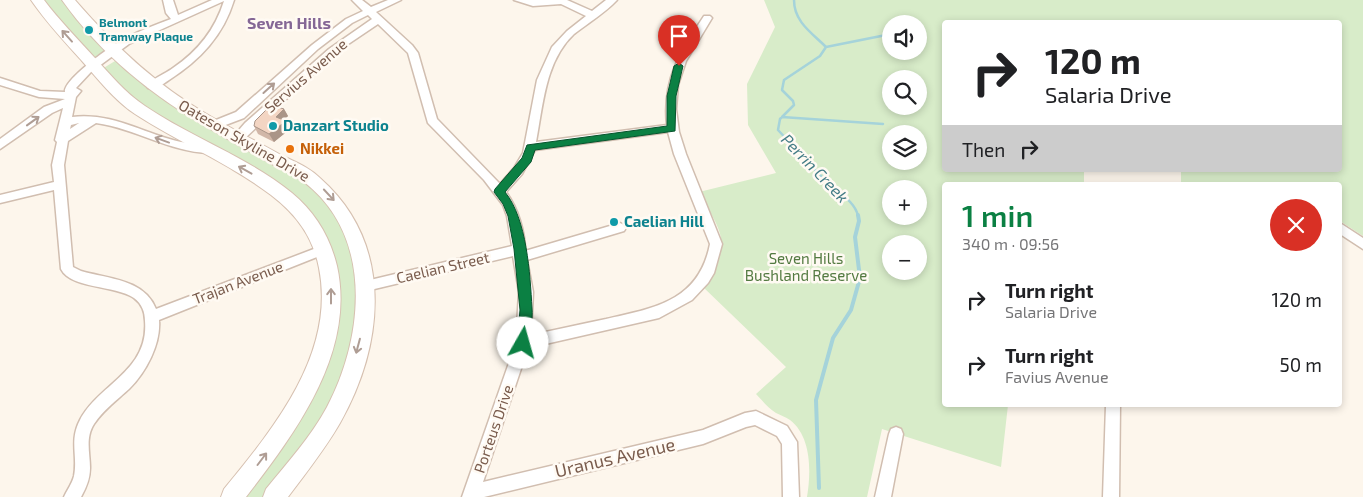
<!DOCTYPE html>
<html lang="en">
<head>
<meta charset="utf-8">
<style>
  :root { --surface:#fff; --page:#f6f6f6; --text:#202124; --muted:#757577; --accent:#0b8043 }
  body { margin:0; font-family:"Exo 2",sans-serif; background:var(--page); color:var(--text); height:100vh; display:flex; flex-direction:column; font-size:19px; white-space:nowrap }
  * { box-sizing:border-box; margin:0 }
  p { font-size:16px; color:var(--muted) }
  .icon { flex:none; width:28px; height:28px; fill:none; stroke:currentColor; stroke-width:2; stroke-linecap:round; stroke-linejoin:round }
  .map { position:relative; flex:1; overflow:hidden }
  .details { position:absolute; left:942px; top:182px; width:400px; height:225px; display:flex; flex-direction:column; background:var(--surface); border-radius:5px; box-shadow:0 2px 8px #0003 }
  .details>* { flex:none }
  .banner { position:absolute; left:942px; top:20px; width:400px; height:152px; border-radius:5px; box-shadow:0 2px 8px #0003; background:#fff; color:var(--text); overflow:hidden }
  .buttons { position:absolute; left:882px; top:15px; display:grid; gap:10px }
  .buttons a { display:grid; place-items:center; width:45px; height:45px; border-radius:50%; background:var(--surface); box-shadow:0 2px 8px #0003; font-size:25px }
  .pin { position:absolute; display:grid; place-items:center; width:42px; height:42px; color:#fff; margin:-51px -21px; border-radius:50% 50% 50% 0; rotate:-45deg; box-shadow:0 0 5px #0007 }
  .pin .icon { rotate:45deg }
  .me { position:absolute; width:55px; margin:-28px; rotate:7deg; stroke-linejoin:round; filter:drop-shadow(0 0 4px #0008) }
  .turn { display:flex; align-items:center; gap:18px; height:105px; padding:0 20px; font-size:22px }
  .turn .icon { width:65px; height:65px; stroke-width:2.5 }
  .turn b { display:block; font-size:35px; line-height:42px }
  .then { display:flex; align-items:center; height:48px; padding:0 20px; background:#0003; gap:10px; font-size:19px }
  .round { display:grid; place-items:center; flex:none; width:52px; height:52px; border-radius:26px; background:var(--page) }
  .headline { display:flex; align-items:center; justify-content:space-between; height:85px; padding:0 20px }
  h1 { font-size:30px; font-weight:600; line-height:38px; color:var(--accent) }
  ul { padding:0; list-style:none }
  li { display:flex; align-items:center; gap:15px; height:65px; padding:0 20px }
  li div { flex:1 }
  li b { display:block; font-size:19px }
  li em { font-style:normal }
  .map>svg:first-child { display:block }
  .green { fill:#d8ecc9; fill-rule:evenodd }
  .lines { fill:none; stroke-linecap:round; stroke-linejoin:round }
  .stream-far1 { stroke:#a5d3da; stroke-width:2.5 }
  .stream { stroke:#a5d3da; stroke-width:4 }
  .street-casing { stroke:#d1beb0; stroke-width:3 }
  .secondary-casing { stroke:#d6c0b0; stroke-width:2 }
  .street { fill:#fff; fill-rule:evenodd }
  .secondary { fill:#fff; fill-rule:evenodd }
  .wall { fill:#d1b7a8 }
  .shaded-wall { fill:#aa9588 }
  .building { fill:#f3d5c3; stroke:#aa9588 }
  .oneway { stroke:#af9d94 }
  .route { fill:#0b8043; stroke:#07532c }
  .culture-dot { fill:#0f9aa8; stroke:#fffaf3; stroke-width:2 }
  .food-dot { fill:#e8710a; stroke:#fffaf3; stroke-width:2 }
  .labels { text-anchor:middle; stroke-width:5; stroke-linejoin:round; paint-order:stroke }
  .far-culture-label { font-size:12px; font-weight:bold; fill:#0d838f; stroke:#fffaf3; text-anchor:start }
  .street-label { font-size:15px; fill:#7a5c4d; stroke:#fffaf3 }
  .culture-label { font-size:15px; font-weight:bold; fill:#0d838f; stroke:#fffaf3; text-anchor:start }
  .food-label { font-size:15px; font-weight:bold; fill:#c56008; stroke:#fffaf3; text-anchor:start }
  .park-label { font-size:15px; fill:#537a41; stroke:#fffaf3 }
  .far-district-label { font-size:16px; font-weight:bold; fill:#846695; stroke:#fffaf3 }
  .water-label { font-size:16px; font-style:italic; fill:#437c86; stroke:#fffaf3 }
  .near-street-label { font-size:18px; fill:#7a5c4d; stroke:#fffaf3 }
</style>
</head>
<body>
<div class="map">
<svg width="1363" height="497" viewBox="0 0 1363 497">
  <rect width="100%" height="100%" fill="#fdf6ec"/>
  <path class="green" d="M40,0H64L110,50L98,58H94Z
    M764,0H1363V236L1340,221V185H1181V170H1340V22H945V170H1084V185H945V405H1008L1001,467L882,429L867,497H807C811,473 812,437 790,420C786,417 780,415 776,413C768,408 762,400 756,394L786,367L703,287C733,242 723,236 699,192L776,173L748,125L747,84L775,27ZM891,24H919V51H891ZM891,79H919V106H891ZM891,134H919V161H891ZM891,189H919V216H891ZM891,244H919V271H891Z
    M115,61L309,180L352,234L361,316L336,401L269,497H238L333,328L308,214L143,108L102,69Z"/>
  <g class="lines">
    <path class="stream-far1" d="M794,0C794,22 812,33 826,47L820,56L784,80L782,90L793,101L794,105L780,119L778,130C794,147 810,165 827,182C837,192 855,201 858,216
      M826,47L891,34
      M782,117L883,124"/>
    <path class="stream" d="M819,488L816,400L833,338L851,310L860,278L855,237L859,221L858,215"/>
    <g class="street-casing">
      <path id="street" d="M163,0H173L178,15L212,0H234C223,36 200,60 169,80C163,84 156,90 148,88L147,86C153,78 165,74 173,68C198,51 215,30 224,1L129,44L91,72L76,88L81,91L76,97L72,117C113,112 144,134 181,142C191,144 209,142 215,149L209,153C169,152 135,128 96,123L68,141L64,165L73,267L81,271C109,279 144,279 156,309L319,247H327L329,250L327,253L159,320C161,344 146,372 129,389C117,400 103,410 94,424C85,438 90,453 90,468C90,479 86,488 81,497H64C67,490 72,484 74,476C78,456 69,441 80,420C99,384 149,371 145,321C145,312 142,304 134,298C115,285 71,289 61,269L54,190L0,203V195L54,182L52,165L57,142L55,140L63,108L52,113L0,149V139L44,107L65,99L39,97L0,85V78L40,91L65,92C63,80 112,45 124,39C139,31 155,25 171,19L166,13ZM79,123L70,129L71,125Z
        M352,0H362L371,7L388,0H401L376,12L412,45L418,53L437,119L500,184L514,168L523,153L537,80L552,47L567,31L586,16L561,4L533,6L514,0H567L592,11L606,0H617C605,13 588,23 574,34C545,61 543,106 536,142L667,125C662,80 680,52 704,16H710L712,18L686,61L678,85L676,109L679,132L686,154L722,244L714,273L708,283L692,300L659,318L528,348L483,482L703,430L745,413L756,411L787,426L797,442L799,497H783L782,444L777,436L755,425L746,427L703,444L484,497H462L516,343L519,292L513,256L366,291L361,290L360,286L361,282L366,281L512,246L507,216L503,205L484,180L428,123L408,53L378,24L335,53L242,141H234L232,138L245,123L329,49L372,19L368,15L352,23L318,49L244,118L215,129L210,125L211,122L236,112L312,45L346,19L363,11ZM668,132L674,154L710,244C699,301 655,308 606,319C581,324 556,330 531,335L533,292L527,260L624,231L626,228L624,225L620,223L525,251C525,232 518,208 506,192L522,174L535,150Z
        M1340,223L1363,238V249L1340,234Z
        M1106,405H1120L1119,497H1103Z
        M896,427L901,429L903,434L891,497H875L889,434L891,429Z"/>
    </g>
    <g class="secondary-casing">
      <path id="secondary" d="M31,0H44C59,20 77,38 94,57C110,74 125,93 145,106C192,138 248,157 292,193C315,212 330,237 337,266C356,352 296,432 246,497H221L224,489C274,428 336,353 319,268C313,237 297,215 271,195C229,163 179,143 135,114C114,100 98,79 82,61C64,41 46,22 31,0Z
        M62,0H75C113,44 155,84 205,113C230,128 256,141 281,155C295,162 309,167 320,178C394,243 385,343 340,423C325,449 306,473 288,497H263L266,489C287,463 311,437 327,407C364,337 374,236 304,182C294,175 283,170 272,164C252,153 232,142 212,130C155,98 100,54 62,0Z"/>
    </g>
    <use href="#street" class="street"/>
    <use href="#secondary" class="secondary"/>
  </g>
  <path class="wall" d="M284,109L288,116L284,120L290,129L274,142L258,134L254,126Z"/>
  <path class="shaded-wall" d="M284,109L288,116L280,124L276,117Z
    M286,121L290,129L274,142L269,134Z"/>
  <path class="building" d="M271,105L284,109L276,117L286,121L269,134L254,126L255,121Z"/>
  <defs><path id="oneway-shaft" d="M-6 0H5M1.5-3L5.5 0L1.5 3" fill="none" stroke-width="1.6" stroke-linecap="round" stroke-linejoin="round" transform="scale(1.25)"/></defs>
  <g class="oneway">
    <use href="#oneway-shaft" transform="translate(67 36) rotate(-132)"/>
    <use href="#oneway-shaft" transform="translate(269 88) rotate(-42)"/>
    <use href="#oneway-shaft" transform="translate(33 121) rotate(-36)"/>
    <use href="#oneway-shaft" transform="translate(162 140) rotate(-160)"/>
    <use href="#oneway-shaft" transform="translate(245 170) rotate(-151)"/>
    <use href="#oneway-shaft" transform="translate(329 195) rotate(47)"/>
    <use href="#oneway-shaft" transform="translate(331 296) rotate(-90)"/>
    <use href="#oneway-shaft" transform="translate(358 346) rotate(105)"/>
    <use href="#oneway-shaft" transform="translate(262 459) rotate(-53)"/>
  </g>
  <path class="route" d="M679,63L683,66L676,96L675,131L535,150L531,162L505,192C527,219 530,274 532,308C533,320 530,332 529,343L527,347L523,349L518,347L517,343L520,310L514,249L508,216L503,204L494,192L495,189L522,158L527,145L667,126V96L674,66Z"/>
  <g class="culture-dot">
    <circle cx="89" cy="30" r="5"/>
    <circle cx="273" cy="126" r="5"/>
    <circle cx="614" cy="222" r="5"/>
  </g>
  <circle class="food-dot" cx="290" cy="149" r="5"/>
  <g class="labels">
    <g class="far-culture-label">
      <text x="99" y="27">Belmont<tspan x="99" dy="14">Tramway Plaque</tspan></text>
    </g>
    <g class="street-label">
      <text transform="translate(306 76) rotate(-41)" y="5">Servius Avenue</text>
      <text transform="translate(244 141) rotate(30)" y="5">Oateson Skyline Drive</text>
      <text transform="translate(443 268) rotate(-13)" y="5">Caelian Street</text>
      <text transform="translate(238 283) rotate(-21)" y="5">Trajan Avenue</text>
      <text transform="translate(494 429) rotate(-71)" y="5">Porteus Drive</text>
    </g>
    <g class="culture-label">
      <text x="283" y="131">Danzart Studio</text>
      <text x="624" y="227">Caelian Hill</text>
    </g>
    <g class="food-label">
      <text x="300" y="154">Nikkei</text>
    </g>
    <g class="park-label">
      <text x="806" y="264">Seven Hills<tspan x="806" dy="17">Bushland Reserve</tspan></text>
    </g>
    <g class="far-district-label">
      <text x="289" y="29">Seven Hills</text>
    </g>
    <g class="water-label">
      <text transform="translate(815 168) rotate(46)" y="6">Perrin Creek</text>
    </g>
    <g class="near-street-label">
      <text transform="translate(615 458) rotate(-13)" y="6">Uranus Avenue</text>
    </g>
  </g>
</svg>
<div class="buttons">
<a><svg class="icon" aria-label="sound" viewBox="0 0 24 24"><path d="M4 9h4l5-4v14l-5-4H4zM17 9q2 3 0 6"/></svg></a>
<a><svg class="icon" aria-label="search" viewBox="0 0 24 24"><circle cx="10" cy="10" r="6"/><path d="M15 15l6 6"/></svg></a>
<a><svg class="icon" aria-label="layers" viewBox="0 0 24 24"><path d="M12 4l9 5-9 5-9-5zM3 14l9 5 9-5"/></svg></a>
<a>+</a>
<a>−</a>
</div>
<div class="pin" style="left:679px;top:66px;background:#d93025"><svg class="icon" aria-label="arrive" viewBox="0 0 24 24"><path d="M6 21V4h12l-3 4 3 4H6"/></svg></div>
<svg class="me" style="left:523px;top:343px" viewBox="-20 -20 40 40"><circle r="19" fill="#fff"/><path d="M0-13L10 11 0 6-10 11z" fill="#0b8043"/></svg>
<div class="banner">
<div class="turn"><svg class="icon" aria-label="right" viewBox="0 0 24 24"><path d="M7 20v-9h11M14 6l5 5-5 5"/></svg><div><b>120 m</b>Salaria Drive</div></div>
<div class="then">Then<svg class="icon" aria-label="right" viewBox="0 0 24 24"><path d="M7 20v-9h11M14 6l5 5-5 5"/></svg></div>
</div>
<section class="details">
<div class="headline"><div><h1>1 min</h1><p>340 m · 09:56</p></div><a class="round" style="background:#d93025;color:#fff"><svg class="icon" aria-label="close" viewBox="0 0 24 24"><path d="M6 6l12 12M18 6L6 18"/></svg></a></div>
<ul>
<li><svg class="icon" aria-label="right" viewBox="0 0 24 24"><path d="M7 20v-9h11M14 6l5 5-5 5"/></svg><div><b>Turn right</b><p>Salaria Drive</p></div><em>120 m</em></li>
<li><svg class="icon" aria-label="right" viewBox="0 0 24 24"><path d="M7 20v-9h11M14 6l5 5-5 5"/></svg><div><b>Turn right</b><p>Favius Avenue</p></div><em>50 m</em></li>
</ul>
</section>
</div>
</body>
</html>
